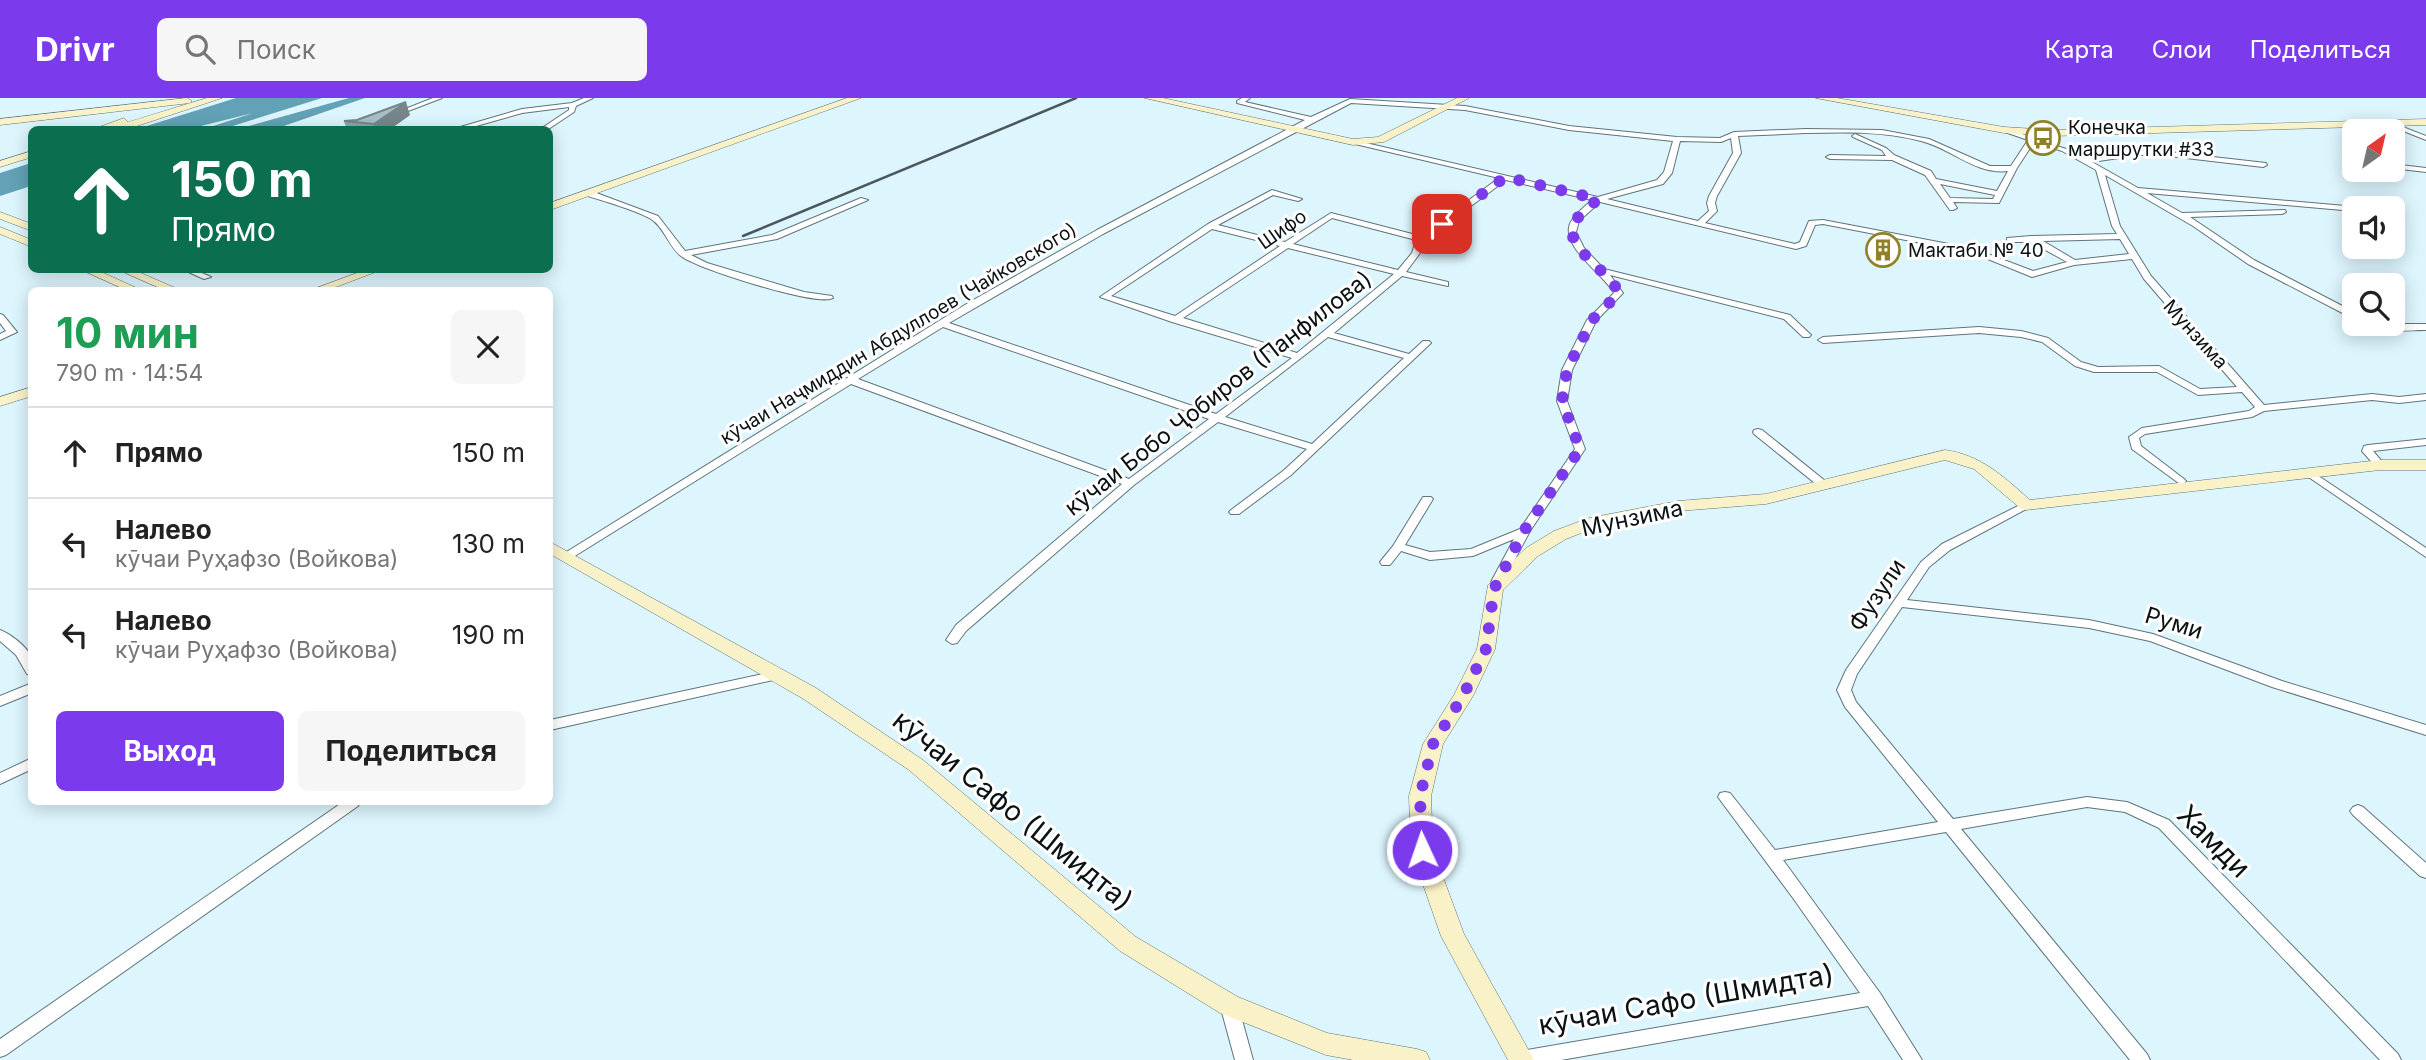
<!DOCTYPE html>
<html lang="ru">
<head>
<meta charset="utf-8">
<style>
  :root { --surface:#fff; --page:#f6f6f6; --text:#222; --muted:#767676; --line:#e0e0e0; --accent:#7c3aed }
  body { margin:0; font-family:Inter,sans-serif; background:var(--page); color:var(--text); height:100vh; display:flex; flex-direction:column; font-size:26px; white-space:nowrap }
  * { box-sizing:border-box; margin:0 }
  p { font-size:23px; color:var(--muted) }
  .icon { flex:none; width:38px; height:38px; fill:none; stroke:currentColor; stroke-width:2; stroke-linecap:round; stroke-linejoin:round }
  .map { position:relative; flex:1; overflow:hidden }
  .side { position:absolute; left:28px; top:189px; width:525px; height:518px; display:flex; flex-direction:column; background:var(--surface); border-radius:10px; box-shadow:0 4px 18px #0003 }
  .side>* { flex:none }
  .guide { position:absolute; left:28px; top:28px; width:525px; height:147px; border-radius:10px; box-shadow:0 4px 18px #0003; background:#0b6e4f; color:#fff; overflow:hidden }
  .needle { width:46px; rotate:34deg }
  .tools { position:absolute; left:2342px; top:21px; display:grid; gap:14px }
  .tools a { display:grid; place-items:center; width:63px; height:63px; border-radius:10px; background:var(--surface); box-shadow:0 4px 18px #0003; font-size:35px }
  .pin { position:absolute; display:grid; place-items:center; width:60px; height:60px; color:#fff; margin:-30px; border-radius:14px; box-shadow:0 4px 10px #0006 }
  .me { position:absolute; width:77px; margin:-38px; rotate:357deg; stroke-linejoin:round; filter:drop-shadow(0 0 5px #0008) }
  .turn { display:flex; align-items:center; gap:24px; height:147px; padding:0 28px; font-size:32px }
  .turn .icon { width:91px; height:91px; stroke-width:2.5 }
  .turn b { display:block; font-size:49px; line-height:60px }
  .round { display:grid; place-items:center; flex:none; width:74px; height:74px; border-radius:10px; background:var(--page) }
  .summary { display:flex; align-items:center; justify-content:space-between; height:119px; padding:0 28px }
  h1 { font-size:42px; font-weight:700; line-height:52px; color:#1e9e55 }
  .button { display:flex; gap:14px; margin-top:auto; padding:14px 28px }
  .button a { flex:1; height:80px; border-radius:10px; background:var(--accent); color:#fff; font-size:28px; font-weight:700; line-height:80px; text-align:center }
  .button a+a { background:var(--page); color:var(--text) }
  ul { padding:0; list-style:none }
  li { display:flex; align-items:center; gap:21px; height:91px; padding:0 28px; border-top:2px solid var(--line) }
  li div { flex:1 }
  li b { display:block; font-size:26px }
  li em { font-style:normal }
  header { display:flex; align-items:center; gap:42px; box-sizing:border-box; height:98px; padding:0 35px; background:var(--accent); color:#fff }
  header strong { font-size:33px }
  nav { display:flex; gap:38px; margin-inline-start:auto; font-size:24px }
  .search { width:490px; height:63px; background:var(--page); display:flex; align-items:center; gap:18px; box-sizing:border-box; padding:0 24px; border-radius:10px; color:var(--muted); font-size:26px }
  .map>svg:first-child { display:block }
  .water { fill:#63a2b6 }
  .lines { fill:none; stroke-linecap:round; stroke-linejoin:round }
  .street-casing { stroke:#5f747b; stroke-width:2 }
  .secondary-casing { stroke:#5f747b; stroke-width:1 }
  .street { fill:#fff; fill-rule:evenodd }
  .secondary { fill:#f9f2c8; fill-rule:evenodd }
  .rail { stroke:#4b585b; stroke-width:2.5 }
  .wall { fill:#90a4ab }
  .shaded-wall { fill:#76868b }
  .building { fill:#a8bfc7; stroke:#76868b; stroke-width:2 }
  .route { stroke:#7c3aed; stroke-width:12; stroke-dasharray:0 21.6 }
  .labels { text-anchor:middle; stroke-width:6; stroke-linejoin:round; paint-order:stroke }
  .far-poi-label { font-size:19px; fill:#0a1214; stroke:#fff; text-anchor:start }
  .far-street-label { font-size:19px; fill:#0a1214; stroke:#fff }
  .street-label { font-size:23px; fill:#0a1214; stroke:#fff }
  .near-street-label { font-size:28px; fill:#0a1214; stroke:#fff }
</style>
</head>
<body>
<header>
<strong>Drivr</strong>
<div class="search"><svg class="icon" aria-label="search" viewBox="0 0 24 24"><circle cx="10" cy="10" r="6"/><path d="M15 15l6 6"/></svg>Поиск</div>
<nav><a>Карта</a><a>Слои</a><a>Поделиться</a></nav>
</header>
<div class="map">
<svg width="2426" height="962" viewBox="0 0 2426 962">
  <rect width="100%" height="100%" fill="#ddf5fd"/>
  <path class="water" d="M236,0H322L223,31H204L253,15L189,31H137Z
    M349,0H365L275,31H238Z
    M31,65V88L0,98V75Z"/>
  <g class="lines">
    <g class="street-casing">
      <path id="street" d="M433,0H442L395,18L390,17Z
        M584,0H593L576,8L574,14L547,32H539L569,12V9L522,15L462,32H450L522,11L572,5Z
        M1242,0H1250L1245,4L1311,19L1350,1L1465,8L1569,28L1677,39L1720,40L1734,34L1806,31L1882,32L1929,41L1990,68H2011L2028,42L2002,33L2001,32L2004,30L2066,51L2086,61L2139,53H2160L2266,65L2267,67L2263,69L2160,57H2139L2092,64L2138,90L2357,109L2354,110V113L2147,95L2182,115L2285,112L2286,114L2282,116L2190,119L2254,162L2354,214V221L2248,166L2193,128L2105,77L2120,128L2151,178L2264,307L2372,296L2399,299L2426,296V302L2399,305L2372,302L2264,313L2252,319L2145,336L2139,340L2141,348L2184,381L2186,383L2184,385L2180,386L2132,351L2129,339L2142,330L2249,313L2255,309L2242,294L2198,297L2157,274H2094L2075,268L2042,244L2021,239L1979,235L1823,245L1818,242L1823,239L1979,229L2021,233L2048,240L2081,264L2098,269L2159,268L2200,291L2237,289L2144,181L2132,161L2074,167L2032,179L1973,155L1823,126L1815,127L1806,148L1796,151L1600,104L1579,123L1576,134L1584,150L1604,171L1790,217L1811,237L1809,239H1803L1784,221L1610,177L1623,195L1596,223L1572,272L1567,303L1585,351L1530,433L1501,487L1497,488L1491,484L1514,441L1473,458L1430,462L1401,453L1390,467H1382L1380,464L1393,448L1423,399H1431L1433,401L1405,447L1430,454L1471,451L1520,431L1575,351L1557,303L1562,272L1587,222L1614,195C1603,175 1556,146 1572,122C1577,114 1586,108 1592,102L1506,82L1425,142L1420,155L1406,174L1448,184V188L1402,178L1334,235L1409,256L1423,243H1429L1431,245L1291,377L1239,416H1231L1229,414L1231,412L1283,373L1307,351L1218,324L1134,387L966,533L957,545L952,546L946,542L956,527L1122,386L851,286L570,461L566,462L560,458L968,205L1097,132L1305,22L1237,5V3ZM1351,5L1465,12L1569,32L1673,43L1664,74L1657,82L1598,99L1353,42L1350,44L1351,45L1499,80L1420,138L1331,115L1285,144L1218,127L1273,97L1298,103L1302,101L1272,92L1208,126L1100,199L1172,224L1292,260L1216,316L949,225L1103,136ZM1806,35C1844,34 1883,33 1921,43C1951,50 1975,77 2008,73L1997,93L1936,81L1931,73L1894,57L1886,50L1855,36L1852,38L1853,39L1882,52L1886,58L1830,57L1826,59L1830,61L1892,62L1925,77L1950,112H1953L1957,110L1953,104L1999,105L2017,70L2034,44L2062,53L2096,72L2112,128L2117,136L2031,138L2007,140V144H2031L2067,164L2033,173L1975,151L1823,122L1809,123L1800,144L1795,146L1705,125L1717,113L1715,105L1717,98L1741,55L1738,38ZM1731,40L1733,55L1709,98L1707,105L1709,113L1698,123L1607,101L1663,86L1672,75L1680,43L1721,44ZM1940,86L1995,97L1993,101L1950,100ZM1332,120L1416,142L1412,155L1398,172L1293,146ZM1212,131L1280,148L1175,218L1111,198ZM2120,141L2129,156L2075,162L2043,143ZM1288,150L1394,176L1297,255L1183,220ZM943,229L1209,321L1129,381L858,281ZM1328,239L1404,260L1312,346L1225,319Z
        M2386,24H2390L2426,38V42L2386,26Z
        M2392,66L2426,70V74L2392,70Z
        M2350,67H2354V71H2350Z
        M585,93H591L658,118L685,153L772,137L861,100L868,102L777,141L691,157L707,165L804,194L832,198L833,200C819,209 697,171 681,158C669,149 664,129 651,121C636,112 603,103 585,97Z
        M184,172H195L211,179L204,181Z
        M0,216L3,217L17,234L0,242V236L6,233L0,225Z
        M2363,226H2426V232C2407,232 2380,236 2363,226Z
        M1758,331L1762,332L1829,386L1831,388L1829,390H1821L1754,336L1753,334L1754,332Z
        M2426,341V347L2373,353L2385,367L2380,370L2376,369L2362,353L2364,348L2368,347Z
        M2311,373L2426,450V459L2307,378L2306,376L2307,374Z
        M2026,404L2030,405L2032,407L2030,409L1950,452L1929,469L1907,502L2089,522L2153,536L2282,583L2426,627V637L2272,589L2150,543L2089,530L1902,509L1857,576L1851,592L1856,604L1953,721L2087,699L2127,704L2169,722L2398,956L2401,962H2380L2159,730L2125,714L2087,709L1961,731L2147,956L2150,962H2130L1946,734L1783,762L1880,895L1922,962H1903L1868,908L1561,962H1512L1515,955L1521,953L1860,895L1793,800L1718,699L1720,695L1725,694L1730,695L1775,752L1938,724L1845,609L1837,592L1846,572L1921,464L1942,446Z
        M0,532C10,536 27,548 31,559C32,564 32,572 32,577L27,576L16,557L0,543Z
        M777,573L782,574L784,577L782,580L550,632V622Z
        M32,585V595L0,608V598Z
        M32,660V671L0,686V675Z
        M343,704H360L358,708L6,957L0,959V941Z
        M2358,707L2363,709L2426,765V780L2420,778L2353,717L2350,713L2353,709Z
        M1229,900L1235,902L1238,907L1253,962H1235L1220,907L1223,902Z"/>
    </g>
    <g class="secondary-casing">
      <path id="secondary" d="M187,0L192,3L190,5L0,27V21Z
        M207,0H222L125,32H91L124,20L128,24Z
        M847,0H861L550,112V105Z
        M1145,0H1163L1353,41L1378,39L1457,0H1469L1384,44L1353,47Z
        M1816,0H1837L2004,29L2052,32L2426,21V27L2052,38L2004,35Z
        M32,53V59L0,69V63Z
        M0,114L32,126V133L0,121Z
        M0,129L32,142V149L0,136Z
        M82,172H97L141,192H126Z
        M119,172H134L180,192H164Z
        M365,172H381L328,192H311Z
        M32,289V298L0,308V299Z
        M1945,352C1981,357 2003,378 2030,402L2380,362H2426V372H2380L2026,412L2020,410L1974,371L1945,362L1766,406L1678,413L1599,428L1566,441L1538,458L1503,492L1495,551L1473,598L1443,646L1431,698L1433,752L1464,836L1534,962H1508L1441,838L1411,752L1409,698L1423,646L1454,597L1477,551L1488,487L1526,450L1554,433L1589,420L1678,403L1766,396Z
        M550,444L816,590L923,662L1136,839L1238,899L1327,935L1417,951L1426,954L1430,962H1353L1326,957L1220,915L1120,853L909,672L802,600L550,456Z"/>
    </g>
    <use href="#street" class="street"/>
    <use href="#secondary" class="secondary"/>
    <path class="rail" d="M743,138L1076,0"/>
  </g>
  <path class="wall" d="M410,17L389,32H347L344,23Z"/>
  <path class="shaded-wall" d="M406,4L410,17L389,32H376L374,26Z"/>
  <path class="building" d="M406,4L374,26L344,23L357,22Z"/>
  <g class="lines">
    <path class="route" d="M1422,752L1420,698L1433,646L1463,598L1486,551L1494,491L1524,433L1580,351L1562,303L1567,272L1592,222L1619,195C1610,173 1562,149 1574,125C1579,116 1591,108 1598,101L1505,79L1442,126"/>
  </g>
  <defs>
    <g id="bus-ring" transform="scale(1.75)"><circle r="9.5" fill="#fff" stroke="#908128" stroke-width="1.5"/><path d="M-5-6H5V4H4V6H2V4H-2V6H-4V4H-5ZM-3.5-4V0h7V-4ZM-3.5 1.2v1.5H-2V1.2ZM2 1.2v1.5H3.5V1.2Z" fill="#908128"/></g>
    <g id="building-ring" transform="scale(1.75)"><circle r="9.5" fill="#fff" stroke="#908128" stroke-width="1.5"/><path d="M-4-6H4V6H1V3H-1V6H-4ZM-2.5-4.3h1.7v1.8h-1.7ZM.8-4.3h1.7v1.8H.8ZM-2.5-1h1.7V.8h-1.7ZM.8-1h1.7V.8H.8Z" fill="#908128"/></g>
  </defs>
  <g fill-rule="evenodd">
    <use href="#bus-ring" x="2043" y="40"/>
    <use href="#building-ring" x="1883" y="152"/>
  </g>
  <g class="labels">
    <g class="far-poi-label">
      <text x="2068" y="36">Конечка<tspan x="2068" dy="22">маршрутки #33</tspan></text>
      <text x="1908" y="159">Мактаби № 40</text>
    </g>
    <g class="far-street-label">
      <text transform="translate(1282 131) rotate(-35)" y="7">Шифо</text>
      <text transform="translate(898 235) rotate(-31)" y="7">кӯчаи Наҷмиддин Абдуллоев (Чайковского)</text>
      <text transform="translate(2196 236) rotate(48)" y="7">Мунзима</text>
    </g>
    <g class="street-label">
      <text transform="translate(1218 295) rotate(-38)" y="8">кӯчаи Бобо Ҷобиров (Панфилова)</text>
      <text transform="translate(1632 420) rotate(-12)" y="8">Мунзима</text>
      <text transform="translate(1877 497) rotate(-56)" y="8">Фузули</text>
      <text transform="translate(2174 525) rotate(17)" y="8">Руми</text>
    </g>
    <g class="near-street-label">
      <text transform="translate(1013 712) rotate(39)" y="10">кӯчаи Сафо (Шмидта)</text>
      <text transform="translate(2214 743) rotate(45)" y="10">Хамди</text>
      <text transform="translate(1686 901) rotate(-10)" y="10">кӯчаи Сафо (Шмидта)</text>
    </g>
  </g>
</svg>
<div class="tools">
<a><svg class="needle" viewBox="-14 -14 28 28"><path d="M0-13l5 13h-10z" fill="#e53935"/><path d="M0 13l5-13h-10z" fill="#767676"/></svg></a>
<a><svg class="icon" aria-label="sound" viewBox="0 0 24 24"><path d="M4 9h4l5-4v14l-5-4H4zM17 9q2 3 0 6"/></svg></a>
<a><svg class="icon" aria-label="search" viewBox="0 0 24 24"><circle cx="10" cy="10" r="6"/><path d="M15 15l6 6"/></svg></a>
</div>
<div class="pin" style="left:1442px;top:126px;background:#d93025"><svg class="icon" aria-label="arrive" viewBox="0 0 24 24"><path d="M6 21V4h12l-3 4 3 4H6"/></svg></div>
<svg class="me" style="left:1422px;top:752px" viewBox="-20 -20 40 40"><circle r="17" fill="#7c3aed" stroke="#fff" stroke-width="3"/><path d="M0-11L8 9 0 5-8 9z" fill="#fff"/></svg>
<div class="guide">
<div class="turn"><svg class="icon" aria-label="ahead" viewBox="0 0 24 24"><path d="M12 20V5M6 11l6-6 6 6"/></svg><div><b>150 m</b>Прямо</div></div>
</div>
<section class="side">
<div class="summary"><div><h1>10 мин</h1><p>790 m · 14:54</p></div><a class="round"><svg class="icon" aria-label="close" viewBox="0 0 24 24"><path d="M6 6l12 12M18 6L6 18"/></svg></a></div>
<ul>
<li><svg class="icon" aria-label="ahead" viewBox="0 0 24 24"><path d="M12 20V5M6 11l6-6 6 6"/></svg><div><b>Прямо</b></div><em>150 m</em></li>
<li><svg class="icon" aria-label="left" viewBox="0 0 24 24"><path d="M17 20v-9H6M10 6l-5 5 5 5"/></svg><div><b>Налево</b><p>кӯчаи Руҳафзо (Войкова)</p></div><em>130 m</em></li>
<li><svg class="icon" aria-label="left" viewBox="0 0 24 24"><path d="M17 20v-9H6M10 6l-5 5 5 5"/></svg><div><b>Налево</b><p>кӯчаи Руҳафзо (Войкова)</p></div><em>190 m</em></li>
</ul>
<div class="button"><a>Выход</a><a>Поделиться</a></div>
</section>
</div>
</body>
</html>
